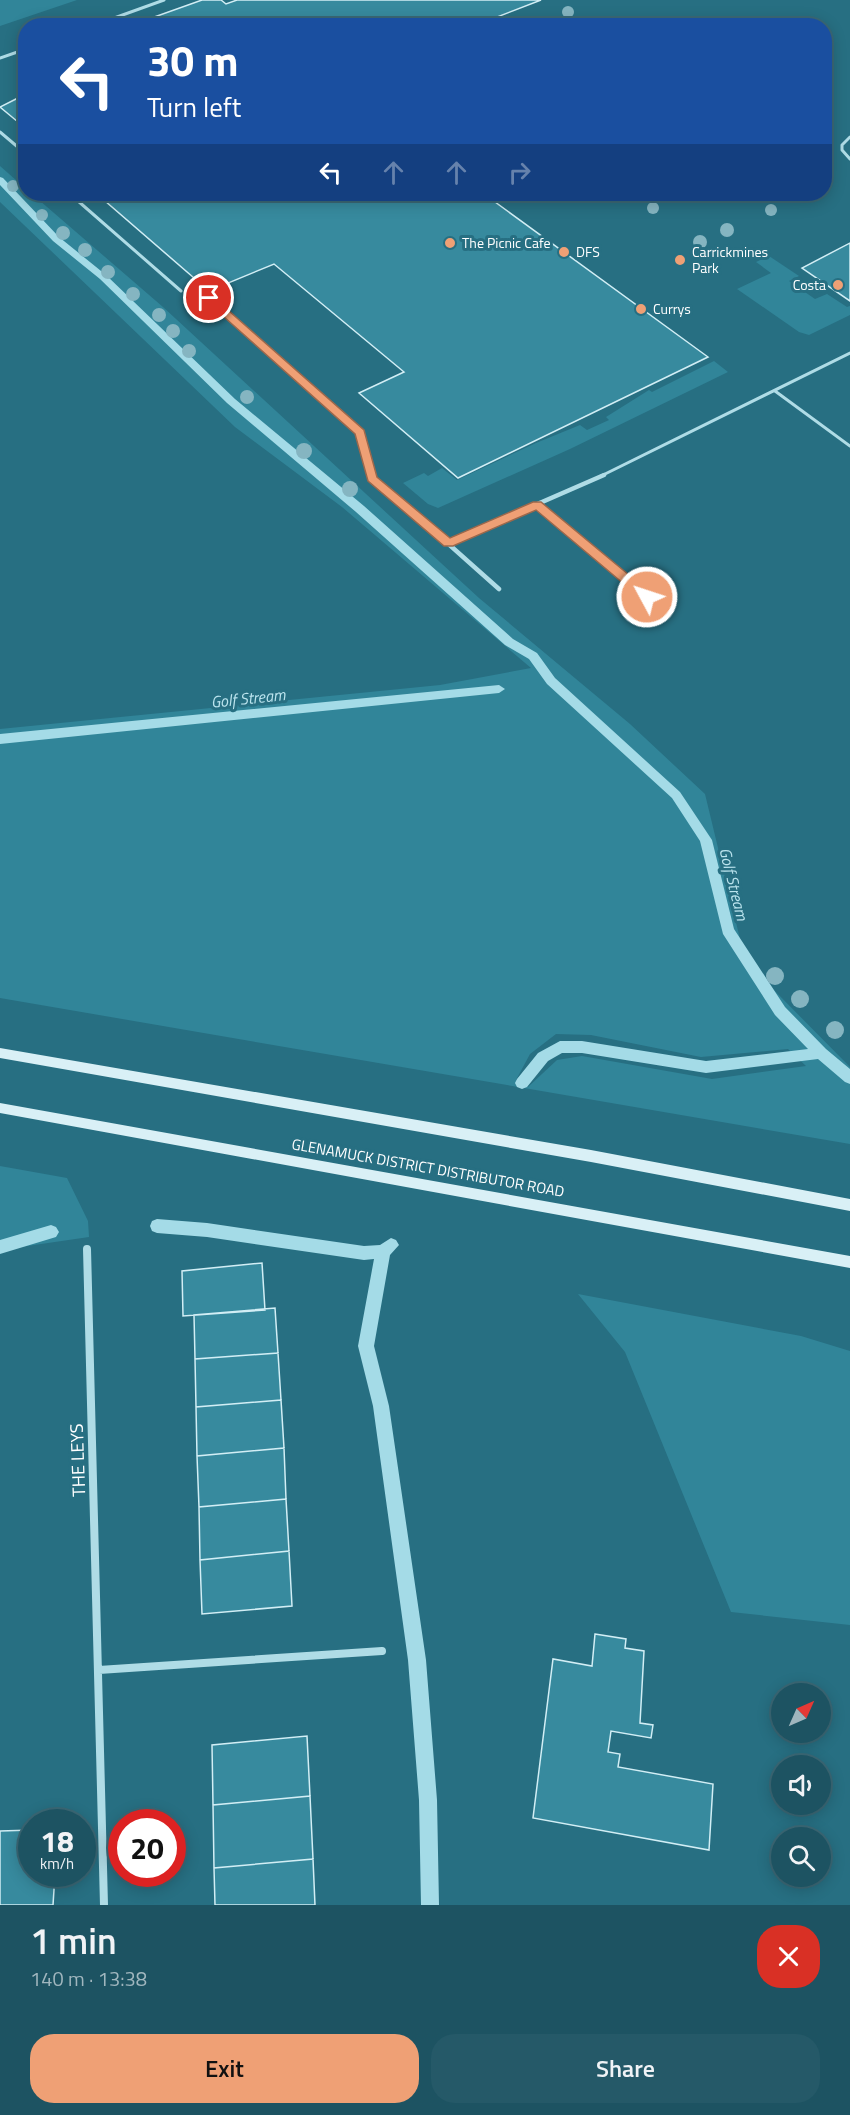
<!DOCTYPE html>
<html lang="en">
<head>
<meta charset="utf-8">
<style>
  :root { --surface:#1d5362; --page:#255968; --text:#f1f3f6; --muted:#a0b6be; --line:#3b6977; --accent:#efa075 }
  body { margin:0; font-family:"Titillium Web",sans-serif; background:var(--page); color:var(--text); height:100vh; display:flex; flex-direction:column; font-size:22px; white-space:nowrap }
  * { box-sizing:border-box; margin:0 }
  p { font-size:20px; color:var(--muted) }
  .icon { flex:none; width:33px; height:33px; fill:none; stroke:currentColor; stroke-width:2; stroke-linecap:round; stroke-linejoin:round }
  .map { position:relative; height:1905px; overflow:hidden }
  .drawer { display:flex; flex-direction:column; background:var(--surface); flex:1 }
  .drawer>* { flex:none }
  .banner { position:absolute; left:18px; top:18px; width:814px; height:183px; border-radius:24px; box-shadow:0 3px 15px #0003,0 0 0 2px var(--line); background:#1a4fa0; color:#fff; overflow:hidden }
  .needle { width:39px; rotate:45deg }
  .controls { position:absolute; left:771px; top:1683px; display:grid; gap:12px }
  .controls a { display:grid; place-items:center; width:60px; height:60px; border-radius:50%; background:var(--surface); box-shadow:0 3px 15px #0003,0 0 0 2px var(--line); font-size:30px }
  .speed { position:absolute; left:18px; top:1809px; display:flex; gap:12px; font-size:30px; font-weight:700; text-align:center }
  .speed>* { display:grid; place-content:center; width:78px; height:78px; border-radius:50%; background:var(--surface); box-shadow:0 3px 15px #0003,0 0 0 2px var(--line); line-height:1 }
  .speed small { font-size:15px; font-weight:400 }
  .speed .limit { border:9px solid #d22; background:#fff; color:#111 }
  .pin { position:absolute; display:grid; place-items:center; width:51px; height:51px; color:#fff; margin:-26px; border:3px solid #fff; border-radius:50%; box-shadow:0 2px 6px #0007 }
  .me { position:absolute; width:66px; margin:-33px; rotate:310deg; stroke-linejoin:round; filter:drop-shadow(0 0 4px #0008) }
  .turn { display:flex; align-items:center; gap:21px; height:126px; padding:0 30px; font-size:27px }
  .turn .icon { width:78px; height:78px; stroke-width:2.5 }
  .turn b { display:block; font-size:42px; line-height:51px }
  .lanes { display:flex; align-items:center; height:57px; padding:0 30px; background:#0003; justify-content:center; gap:30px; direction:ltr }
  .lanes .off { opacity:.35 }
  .round { display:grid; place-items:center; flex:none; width:63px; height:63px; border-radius:24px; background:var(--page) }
  .headline { display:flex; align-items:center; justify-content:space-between; height:102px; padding:0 30px }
  h1 { font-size:36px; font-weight:600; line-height:45px }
  .action { display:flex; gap:12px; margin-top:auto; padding:12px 30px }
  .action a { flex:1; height:69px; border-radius:24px; background:var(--accent); color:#111; font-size:24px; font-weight:600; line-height:69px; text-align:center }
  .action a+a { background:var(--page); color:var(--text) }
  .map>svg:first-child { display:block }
  .green { fill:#318599; fill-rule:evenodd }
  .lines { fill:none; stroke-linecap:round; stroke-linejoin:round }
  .stream { fill:#a4dbe7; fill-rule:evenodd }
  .building { fill:#378a9e; stroke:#d2eef5; stroke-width:1.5 }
  .service-far1 { stroke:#afdce6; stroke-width:3 }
  .service { stroke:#afdce6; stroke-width:4.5 }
  .minor { stroke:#afdce6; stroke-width:8 }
  .secondary { fill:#d9f0f6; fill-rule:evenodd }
  .tree { fill:#85b5c1 }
  .route { fill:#efa075; stroke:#9b684c; stroke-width:1.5 }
  .poi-dot { fill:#efa075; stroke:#276f82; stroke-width:2 }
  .labels { text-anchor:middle; stroke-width:6; stroke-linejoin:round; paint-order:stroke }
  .far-poi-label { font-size:14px; fill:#fff; stroke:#276f82; text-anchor:start }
  .street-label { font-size:15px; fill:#fff; stroke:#276f82 }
  .water-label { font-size:16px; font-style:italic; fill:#bbe4ee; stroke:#276f82 }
  .near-street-label { font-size:18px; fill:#fff; stroke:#276f82 }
</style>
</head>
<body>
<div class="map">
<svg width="850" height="1905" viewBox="0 0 850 1905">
  <rect width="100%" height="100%" fill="#276f82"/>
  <path class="green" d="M0,0H77L0,26Z
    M0,166L25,188L26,194H32L163,307L479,598L630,724L705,794L740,939L766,982L850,1067V1144L0,998V729L440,685L531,668L342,507L235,427L0,202ZM556,1034L591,1035L701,1057L788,1049L806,1066L712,1079L582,1056L557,1060L528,1087L516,1080L530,1054Z
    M769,256L799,276L789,281L815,299L827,294L847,307L850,306V315L809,335L799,332L737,289L771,273L756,262Z
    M714,361L728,372L570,449L438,508L428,504L403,483L424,473L428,476L442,468L457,480L536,443L580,425L587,430L609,420L606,417L649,390L652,392Z
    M0,1166L67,1178L88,1221L89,1237L0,1250Z
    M578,1294L801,1336L850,1351V1625L731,1612L625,1352Z"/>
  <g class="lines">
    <path class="stream" d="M0,177L3,178L59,237L106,275L235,399L364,506L513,639L537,653L555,678L680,792L712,840L734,929L785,1007L826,1049L850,1069V1084L845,1082L818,1059L706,1073L582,1053H562L548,1061L527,1087L522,1089L517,1087L515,1083L517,1079L538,1053L560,1041H582L706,1061L808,1049L775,1015L723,934L700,841L672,798L547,684L529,659L505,645L356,512L227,403L100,279L53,241L0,185Z
      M499,685L505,689L499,693L0,744V734Z
      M157,1219L207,1223L364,1246L380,1245L391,1238L396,1240L399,1245L390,1255L374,1346L389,1406L426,1660L437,1800L439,1905H421L419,1800L408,1660L373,1406L358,1346L374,1259L364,1260L207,1237L157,1233L152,1231L150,1226L152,1221Z
      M51,1225L56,1227L59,1232L56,1237L0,1254V1240Z"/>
  </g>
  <path class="building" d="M202,0H221L226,4L237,0H541L474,26H129Z
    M16,99L26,107V119L18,122L0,107Z
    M97,194H484L708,357L458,478L359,393L404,372L274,264L209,291Z
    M850,243V301L802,268Z
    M262,1263L265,1310L183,1316L182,1271Z
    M275,1308L278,1353L195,1359L194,1315Z
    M278,1353L281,1400L196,1407L195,1359Z
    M281,1400L284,1448L197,1456L196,1407Z
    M284,1448L286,1499L199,1507L197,1456Z
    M286,1499L289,1551L200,1560L199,1507Z
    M289,1551L292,1606L202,1614L200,1560Z
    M595,1634L626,1639L625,1648L644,1651L640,1723L653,1725L651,1738L611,1731L608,1752L620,1754L618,1767L713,1784L709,1850L533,1818L553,1659L592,1666Z
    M307,1736L310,1796L213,1805L212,1745Z
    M310,1796L313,1859L214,1868L213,1805Z
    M32,1830V1874H55L53,1905H0V1831Z
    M313,1859L315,1905H215L214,1868Z"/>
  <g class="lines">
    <path class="service-far1" d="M92,26L164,0
      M0,58L26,49
      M0,132L26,154
      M850,137L842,145V150L850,159
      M70,194L181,291
      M209,298L360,433L371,476
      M775,391L850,446
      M601,476L850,353"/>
    <path class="service" d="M371,475L499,589
      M538,505L647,597
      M448,543L604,475"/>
    <path class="minor" d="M87,1249L104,1905
      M99,1670L382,1651"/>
    <path class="secondary" d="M0,1048L591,1150L850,1199V1211L591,1162L0,1058Z
      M0,1103L850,1256V1268L0,1113Z"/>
  </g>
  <g class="tree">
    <circle cx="568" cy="12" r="6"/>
    <circle cx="13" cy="186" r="6"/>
    <circle cx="653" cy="208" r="6"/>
    <circle cx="771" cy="210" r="6"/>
    <circle cx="42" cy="215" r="6"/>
    <circle cx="727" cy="230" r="7"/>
    <circle cx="63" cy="233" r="7"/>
    <circle cx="700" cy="242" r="7"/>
    <circle cx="85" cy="250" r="7"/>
    <circle cx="108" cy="272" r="7"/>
    <circle cx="133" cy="294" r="7"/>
    <circle cx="159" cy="315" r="7"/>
    <circle cx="173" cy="331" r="7"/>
    <circle cx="189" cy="351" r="7"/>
    <circle cx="247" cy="397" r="7"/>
    <circle cx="304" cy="451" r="8"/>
    <circle cx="350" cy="489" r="8"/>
    <circle cx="775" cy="976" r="9"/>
    <circle cx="800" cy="999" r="9"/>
    <circle cx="835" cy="1030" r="9"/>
  </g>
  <path class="route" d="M205,296H212L364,430L377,477L450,538L533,502H541L652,594V600H643L536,510L453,546H444L368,481L355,434L205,300Z"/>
  <g class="poi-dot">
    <circle cx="450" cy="243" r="6"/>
    <circle cx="564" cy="252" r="6"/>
    <circle cx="680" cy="260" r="6"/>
    <circle cx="838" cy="285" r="6"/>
    <circle cx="641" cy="309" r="6"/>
  </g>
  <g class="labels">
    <g class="far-poi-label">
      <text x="462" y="248">The Picnic Cafe</text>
      <text x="576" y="257">DFS</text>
      <text x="692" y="257">Carrickmines<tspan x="692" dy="16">Park</tspan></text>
      <text x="826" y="290" text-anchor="end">Costa</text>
      <text x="653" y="314">Currys</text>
    </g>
    <g class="street-label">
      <text transform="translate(428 1168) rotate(10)" y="5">GLENAMUCK DISTRICT DISTRIBUTOR ROAD</text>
    </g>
    <g class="water-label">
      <text transform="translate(248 698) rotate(-6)" y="6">Golf Stream</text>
      <text transform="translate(734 884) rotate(76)" y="6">Golf Stream</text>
    </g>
    <g class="near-street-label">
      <text transform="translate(78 1460) rotate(-92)" y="6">THE LEYS</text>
    </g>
  </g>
</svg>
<div class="controls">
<a><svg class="needle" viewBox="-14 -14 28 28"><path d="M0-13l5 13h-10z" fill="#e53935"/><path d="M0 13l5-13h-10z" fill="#a0b6be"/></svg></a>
<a><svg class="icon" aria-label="sound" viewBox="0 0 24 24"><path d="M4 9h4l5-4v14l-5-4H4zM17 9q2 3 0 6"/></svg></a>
<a><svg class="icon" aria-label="search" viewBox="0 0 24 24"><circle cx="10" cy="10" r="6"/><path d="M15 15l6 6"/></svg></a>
</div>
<div class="speed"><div>18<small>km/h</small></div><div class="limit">20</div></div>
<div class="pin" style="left:209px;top:298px;background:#d93025"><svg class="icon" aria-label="arrive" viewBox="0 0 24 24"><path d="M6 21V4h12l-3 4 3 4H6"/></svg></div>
<svg class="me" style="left:647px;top:597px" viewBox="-20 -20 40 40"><circle r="17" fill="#efa075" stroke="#fff" stroke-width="3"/><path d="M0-11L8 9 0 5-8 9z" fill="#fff"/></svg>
<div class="banner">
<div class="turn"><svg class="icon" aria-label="left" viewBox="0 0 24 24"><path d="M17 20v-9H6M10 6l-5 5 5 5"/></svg><div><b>30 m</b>Turn left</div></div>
<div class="lanes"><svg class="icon" aria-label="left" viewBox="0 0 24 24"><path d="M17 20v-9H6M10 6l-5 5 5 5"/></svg><svg class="icon off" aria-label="ahead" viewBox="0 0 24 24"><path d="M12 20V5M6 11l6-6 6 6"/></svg><svg class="icon off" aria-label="ahead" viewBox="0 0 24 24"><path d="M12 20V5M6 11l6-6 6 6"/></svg><svg class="icon off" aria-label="right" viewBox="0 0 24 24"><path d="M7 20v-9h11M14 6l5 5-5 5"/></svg></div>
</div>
</div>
<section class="drawer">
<div class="headline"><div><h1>1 min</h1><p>140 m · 13:38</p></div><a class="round" style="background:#d93025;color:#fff"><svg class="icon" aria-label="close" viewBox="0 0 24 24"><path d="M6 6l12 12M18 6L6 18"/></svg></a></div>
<div class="action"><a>Exit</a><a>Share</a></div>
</section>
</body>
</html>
